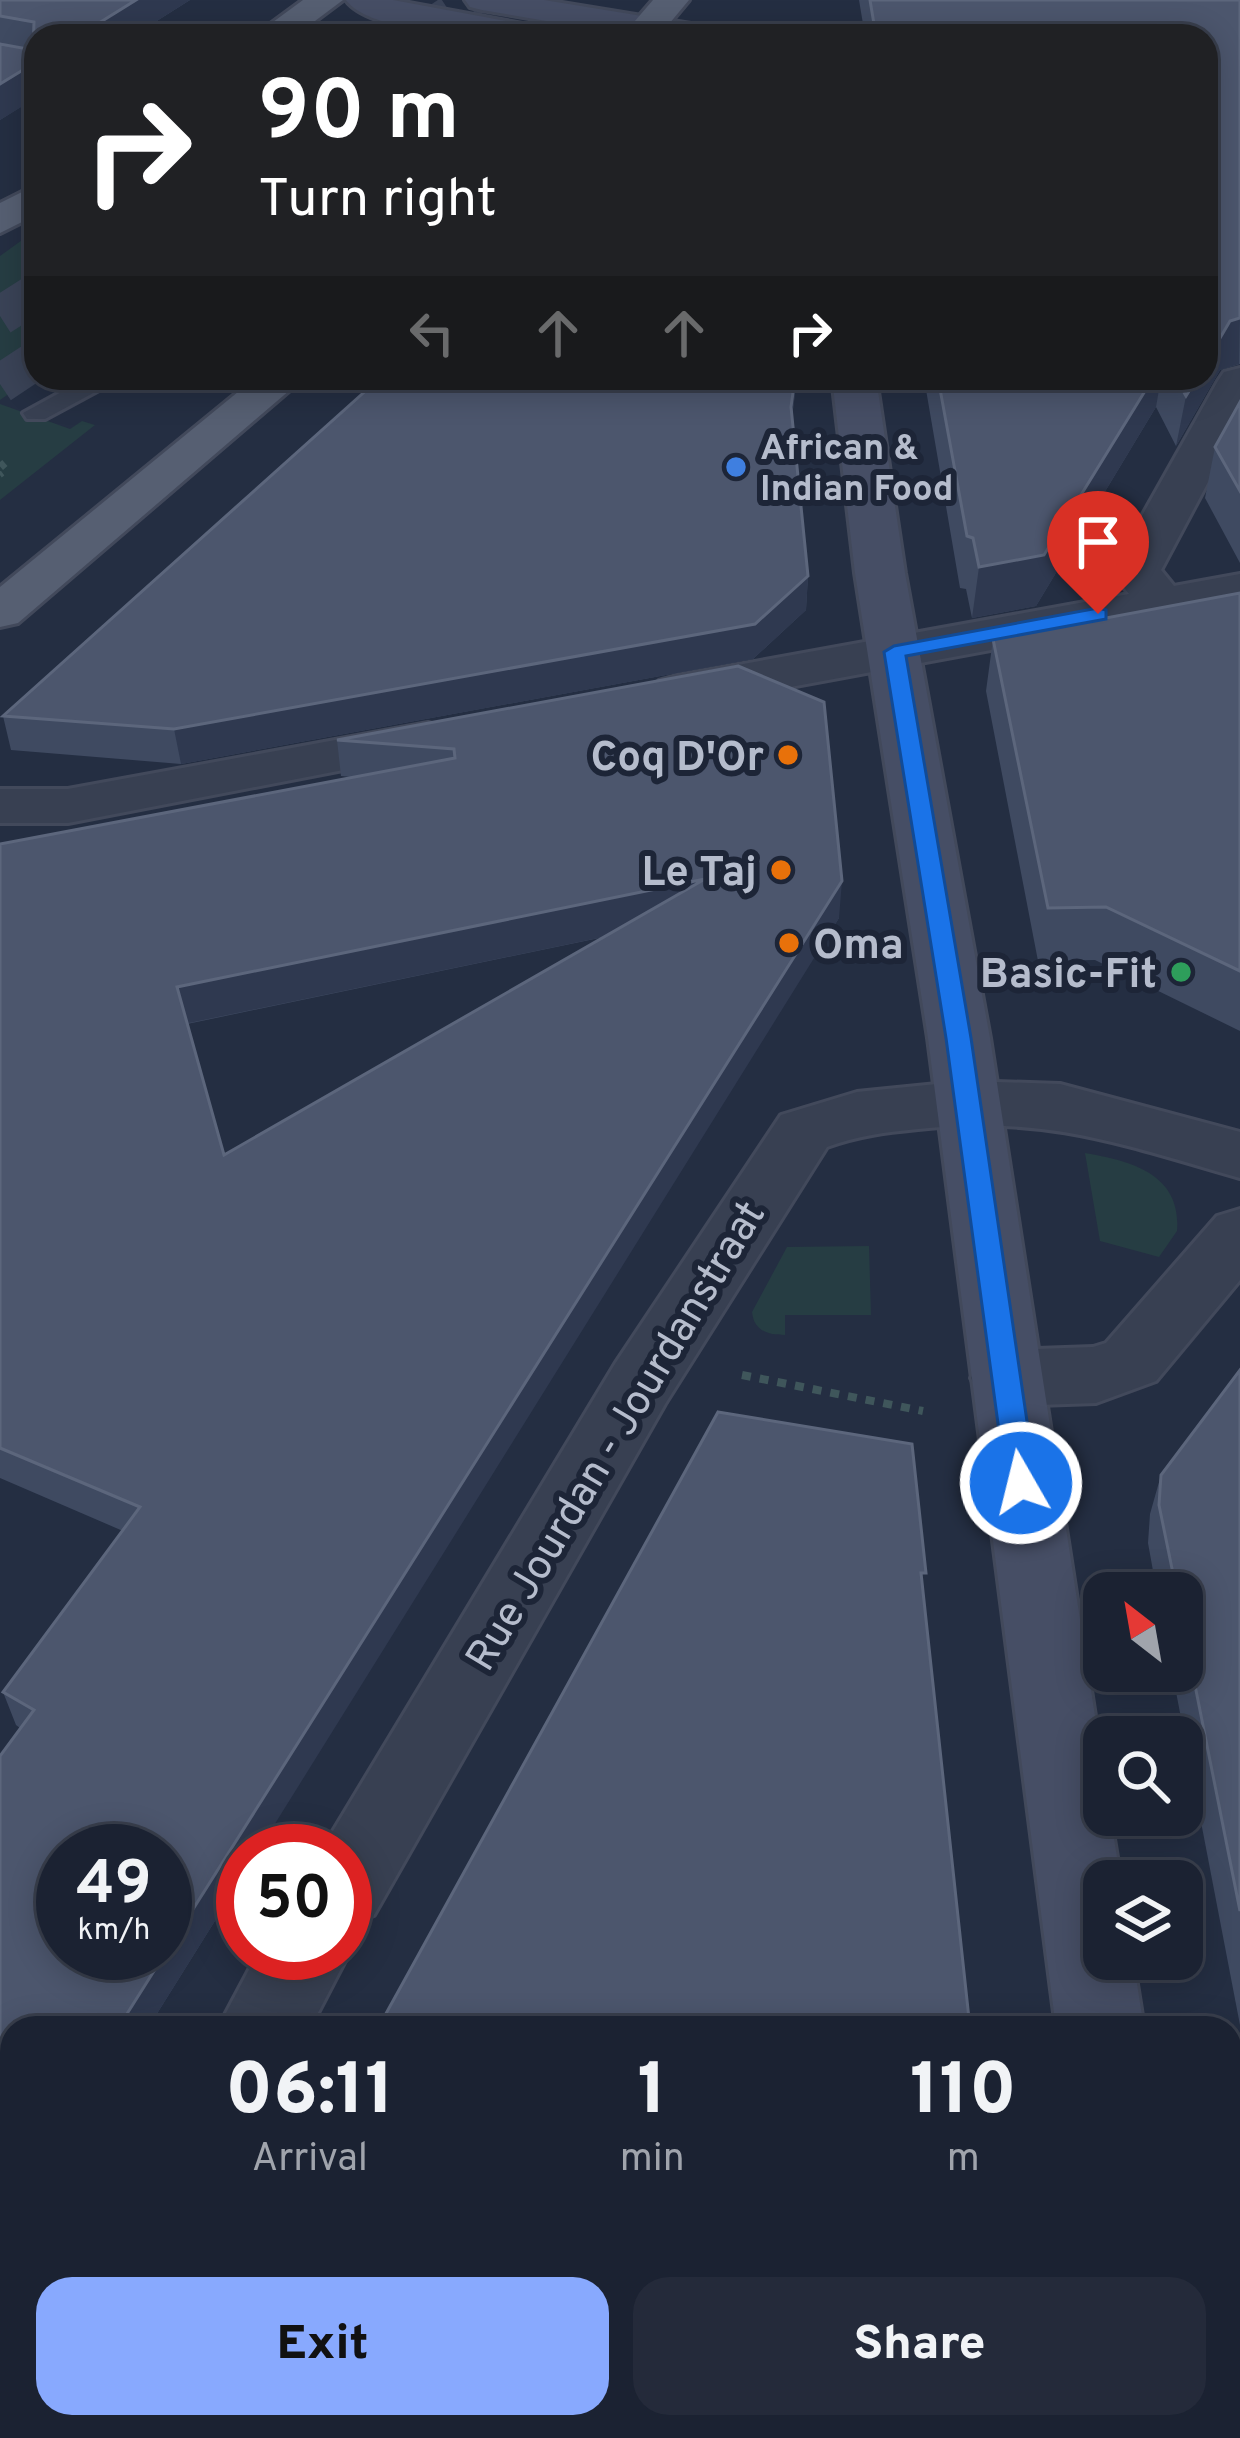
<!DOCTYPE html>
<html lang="en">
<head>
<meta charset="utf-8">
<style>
  :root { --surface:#1b2232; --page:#242a3a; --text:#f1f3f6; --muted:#a0a4ac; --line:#393f4d; --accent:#88a9fe }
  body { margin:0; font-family:Overpass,sans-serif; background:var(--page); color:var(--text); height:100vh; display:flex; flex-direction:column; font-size:45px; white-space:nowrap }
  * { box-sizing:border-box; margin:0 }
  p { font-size:39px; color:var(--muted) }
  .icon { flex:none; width:66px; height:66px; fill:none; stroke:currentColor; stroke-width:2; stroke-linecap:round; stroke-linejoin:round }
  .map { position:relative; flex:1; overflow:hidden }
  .details { position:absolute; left:0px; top:2016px; width:1242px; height:423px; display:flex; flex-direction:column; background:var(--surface); border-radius:36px 36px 0 0; box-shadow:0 6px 30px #0003,0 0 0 3px var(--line) }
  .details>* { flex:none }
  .banner { position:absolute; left:24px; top:24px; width:1194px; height:366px; border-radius:36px; box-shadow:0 6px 30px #0003,0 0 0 3px var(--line); background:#202124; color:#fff; overflow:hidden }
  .needle { width:78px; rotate:329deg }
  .buttons { position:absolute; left:1083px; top:1572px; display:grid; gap:24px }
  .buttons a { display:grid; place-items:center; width:120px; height:120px; border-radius:24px; background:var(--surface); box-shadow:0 6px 30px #0003,0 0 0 3px var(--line); font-size:60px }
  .speed { position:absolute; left:36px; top:1824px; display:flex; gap:24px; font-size:60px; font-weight:700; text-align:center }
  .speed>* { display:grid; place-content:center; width:156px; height:156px; border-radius:50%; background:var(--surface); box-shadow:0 6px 30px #0003,0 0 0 3px var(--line); line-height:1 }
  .speed small { font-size:30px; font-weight:400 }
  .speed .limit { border:18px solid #d22; background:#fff; color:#111 }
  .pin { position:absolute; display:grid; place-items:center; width:102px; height:102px; color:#fff; margin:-123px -51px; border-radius:50% 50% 50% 0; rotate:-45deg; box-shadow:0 0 12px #0007 }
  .pin .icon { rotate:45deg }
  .me { position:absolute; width:132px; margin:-66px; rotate:352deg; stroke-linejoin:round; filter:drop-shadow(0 0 9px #0008) }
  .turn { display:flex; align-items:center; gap:42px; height:252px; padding:0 36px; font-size:54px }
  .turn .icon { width:156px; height:156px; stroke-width:2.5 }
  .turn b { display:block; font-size:84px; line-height:102px }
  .lanes { display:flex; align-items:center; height:114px; padding:0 36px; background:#0003; justify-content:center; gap:60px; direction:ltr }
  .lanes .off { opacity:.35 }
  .eta { display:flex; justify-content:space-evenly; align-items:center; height:204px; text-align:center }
  .eta b { font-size:72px; font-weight:800; line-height:84px }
  .cta { display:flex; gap:24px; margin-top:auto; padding:24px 36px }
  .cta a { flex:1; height:138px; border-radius:36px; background:var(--accent); color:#111; font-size:48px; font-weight:800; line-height:138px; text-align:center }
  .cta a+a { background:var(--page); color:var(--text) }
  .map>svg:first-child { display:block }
  .green { fill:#263d43 }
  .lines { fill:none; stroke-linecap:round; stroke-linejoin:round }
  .trunk-tunnel { stroke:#3a4357; stroke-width:39; stroke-dasharray:39 20; stroke-linecap:butt }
  .service-casing { stroke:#42495b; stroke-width:6 }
  .minor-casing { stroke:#42495b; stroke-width:6 }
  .secondary-casing { stroke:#42495b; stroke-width:6 }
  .primary-casing { stroke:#42495b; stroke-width:6 }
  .path-far1 { stroke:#3f565b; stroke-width:6; stroke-dasharray:8 8; stroke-linecap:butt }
  .path { stroke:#3f565b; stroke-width:8; stroke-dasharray:9 9; stroke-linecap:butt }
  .service { fill:#384052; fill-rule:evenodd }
  .minor { fill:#384052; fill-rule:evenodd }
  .secondary { fill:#464e65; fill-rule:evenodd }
  .primary { fill:#565f72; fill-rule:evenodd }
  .wall { fill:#3f4a61; fill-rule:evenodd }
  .shaded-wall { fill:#2f3950 }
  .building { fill:#4c566d; stroke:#5c667c; stroke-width:3; fill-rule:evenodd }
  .route { fill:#1a73e8; stroke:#114b97; stroke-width:3 }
  .shop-dot { fill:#3f7fe0; stroke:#1d2537; stroke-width:4.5 }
  .food-dot { fill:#e8710a; stroke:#1d2537; stroke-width:4.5 }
  .leisure-dot { fill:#2e9e5b; stroke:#1d2537; stroke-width:4.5 }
  .labels { text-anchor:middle; stroke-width:12; stroke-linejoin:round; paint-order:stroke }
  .far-poi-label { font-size:36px; font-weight:bold; fill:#b5bccc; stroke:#1d2537; text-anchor:start }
  .poi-label { font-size:42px; font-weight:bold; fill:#b5bccc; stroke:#1d2537; text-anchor:end }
  .street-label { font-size:42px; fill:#b5bccc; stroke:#1d2537 }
</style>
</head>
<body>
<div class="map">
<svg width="1240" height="2438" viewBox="0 0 1240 2438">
  <rect width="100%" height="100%" fill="#242e42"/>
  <path class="green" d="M36,230V375L0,400V256Z
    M0,404L70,429L82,421L95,425L0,500Z
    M1085,1153C1131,1161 1182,1174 1177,1231L1159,1257L1100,1241Z
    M869,1246L871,1315H785V1335C768,1335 754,1331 752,1312L787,1247Z"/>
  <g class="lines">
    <path class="trunk-tunnel" d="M419,36L473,0
      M0,316L36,293
      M0,384L36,360"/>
    <g class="service-casing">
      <path id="service" d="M87,378H121L45,419H27L23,413Z"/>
    </g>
    <g class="minor-casing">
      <path id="minor" d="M1240,368V422L1161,570L1174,586L1240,574V604L677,708L659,703L651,692L659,681L677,676L1129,594L1111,571L1218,381L1224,372Z
        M428,723L447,728L455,739L447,750L68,823H0V789H68Z
        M967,1081L1060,1084L1240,1132V1178C1121,1144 1046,1115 918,1129C887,1132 856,1136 827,1147L665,1404L374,1915L345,1926V1851H321L615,1364L781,1115L857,1092Z
        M1240,1209V1280L1156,1381L1096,1403L1006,1406L981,1398L971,1378L981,1358L1006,1350L1093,1347L1106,1343L1217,1216Z
        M345,1945L349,1953L310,2028H218L258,1953H345Z
        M12,2385V2427H77L72,2438H0V2390Z"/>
    </g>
    <g class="secondary-casing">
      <path id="secondary" d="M346,0H393L528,25L540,29L546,36C502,36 373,37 346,0Z
        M465,0H544L697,25L709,29L715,36H635L482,10L470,7Z
        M832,378H876L905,573L990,1038L1104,1774V1815H1110L1121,1881H1104V1959H1133L1144,2028H1056L928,1038L855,573Z
        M1109,2427H1207L1209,2438H1111Z"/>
    </g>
    <g class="primary-casing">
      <path id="primary" d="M303,0H343L295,36H254Z
        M653,0H689L659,36H622Z
        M36,185V215L0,233V203Z
        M255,378H304L18,623L0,627V587Z"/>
    </g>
    <path class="path-far1" d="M0,462L7,470L0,475"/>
    <path class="path" d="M742,1375L923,1411"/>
    <use href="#service" class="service"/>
    <use href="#minor" class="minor"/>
    <use href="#secondary" class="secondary"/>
    <use href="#primary" class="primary"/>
  </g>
  <path class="wall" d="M0,0H190L0,120Z
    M859,0H1240V364L1220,370L1176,446L1156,407L1036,606L972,618L966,589L960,588L924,378H1206V36H865Z
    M380,378H797L792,417L808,576L806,610L753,659L181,764L11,750L3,716Z
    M1240,402V563L1205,498L1215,447Z
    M1240,593V1031L1095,960L1038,961L986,691L993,639Z
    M738,666L839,918L243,1851V1876L148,2028H12V2247L0,2266L20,1728L16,1725L3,1692L123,1531L0,1478V844L351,777L341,776L337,740ZM604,937L224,1155L187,1024Z
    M1240,1370V2025L1172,1671H1182V1593H1157L1148,1543L1150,1514L1161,1475Z"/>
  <path class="shaded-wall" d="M136,0H190L133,36H78Z
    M36,62V98L0,120V84Z
    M1240,318L1239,364L1220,370L1176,446L1186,396L1197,378H1206V362L1230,321Z
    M795,378H797L789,440L791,407Z
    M1153,378H1161L1156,407L1036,606L972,618L979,567Z
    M808,576L806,610L753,659L181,764L174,729Z
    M705,879L704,916L184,1024L177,987Z
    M842,881L839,918L258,1851H243V1876L148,2028H118Z
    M12,2196V2247L0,2266V2215Z
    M621,2427H627L624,2438H618Z"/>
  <path class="building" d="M0,0H136L78,36H36V62L0,84V44L33,50L34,22L0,16Z
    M870,0H1240V318L1230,321L1206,362V36H876Z
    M380,378H795L791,407L808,576L755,624L174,729L3,716Z
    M938,378H1153L1044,555L979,567L973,538L967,536Z
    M1176,378H1197L1186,396Z
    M1240,402V491L1215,447Z
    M1240,593V971L1106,907L1048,908L993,639Z
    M738,666L824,702L842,881L118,2028H12V2196L0,2215V1756L34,1710L3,1692L140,1507L0,1448V844L455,758L454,749L337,740ZM705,879L224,1155L177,987ZM63,1851H165V1953H63Z
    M1240,1370V1911L1182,1620V1593H1177L1159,1505L1161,1475Z
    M718,1412L912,1444L926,1573H921L970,2028H378Z
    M157,2427H621L618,2438H151Z
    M692,2427H1014L1015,2438H692Z"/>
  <path class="route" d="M1098,608L1106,610V619L906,656L971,1038L1036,1483L1032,1492L1021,1496L1011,1492L1006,1483L946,1038L884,652L894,646Z"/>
  <circle class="shop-dot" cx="736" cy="467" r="12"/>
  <g class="food-dot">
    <circle cx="788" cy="755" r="12"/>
    <circle cx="781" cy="870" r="12"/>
    <circle cx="789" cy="943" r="12"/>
  </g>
  <circle class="leisure-dot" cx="1181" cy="972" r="12"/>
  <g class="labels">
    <g class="far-poi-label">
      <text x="760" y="459">African &amp;<tspan x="760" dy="41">Indian Food</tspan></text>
    </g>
    <g class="poi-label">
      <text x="764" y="770">Coq D'Or</text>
      <text x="757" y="885">Le Taj</text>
      <text x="813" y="958" text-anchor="start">Oma</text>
      <text x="1157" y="987">Basic-Fit</text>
    </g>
    <g class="street-label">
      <text transform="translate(614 1435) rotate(-59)" y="15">Rue Jourdan - Jourdanstraat</text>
    </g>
  </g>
</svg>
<div class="buttons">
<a><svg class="needle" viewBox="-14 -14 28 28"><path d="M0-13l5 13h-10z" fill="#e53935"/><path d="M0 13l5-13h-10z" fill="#a0a4ac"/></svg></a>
<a><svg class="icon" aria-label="search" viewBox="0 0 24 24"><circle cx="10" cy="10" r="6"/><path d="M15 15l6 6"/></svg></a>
<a><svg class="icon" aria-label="layers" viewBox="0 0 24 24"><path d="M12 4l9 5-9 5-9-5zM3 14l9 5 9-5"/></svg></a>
</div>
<div class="speed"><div>49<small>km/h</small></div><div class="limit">50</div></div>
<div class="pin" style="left:1098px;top:614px;background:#d93025"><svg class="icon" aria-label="arrive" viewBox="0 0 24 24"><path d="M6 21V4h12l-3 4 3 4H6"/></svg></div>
<svg class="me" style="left:1021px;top:1483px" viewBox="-20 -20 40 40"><circle r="17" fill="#1a73e8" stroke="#fff" stroke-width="3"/><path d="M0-11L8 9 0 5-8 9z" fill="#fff"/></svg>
<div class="banner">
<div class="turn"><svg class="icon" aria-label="right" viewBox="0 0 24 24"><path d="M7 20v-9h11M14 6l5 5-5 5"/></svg><div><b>90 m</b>Turn right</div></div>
<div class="lanes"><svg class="icon off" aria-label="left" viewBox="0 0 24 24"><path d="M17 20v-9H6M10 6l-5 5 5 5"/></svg><svg class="icon off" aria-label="ahead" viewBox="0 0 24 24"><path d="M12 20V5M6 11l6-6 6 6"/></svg><svg class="icon off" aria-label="ahead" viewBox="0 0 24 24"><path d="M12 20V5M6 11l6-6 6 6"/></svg><svg class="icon" aria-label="right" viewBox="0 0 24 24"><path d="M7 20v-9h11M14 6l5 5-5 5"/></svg></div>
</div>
<section class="details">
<div class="eta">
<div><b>06:11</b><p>Arrival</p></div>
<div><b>1</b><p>min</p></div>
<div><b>110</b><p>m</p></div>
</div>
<div class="cta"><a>Exit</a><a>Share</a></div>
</section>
</div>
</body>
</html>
